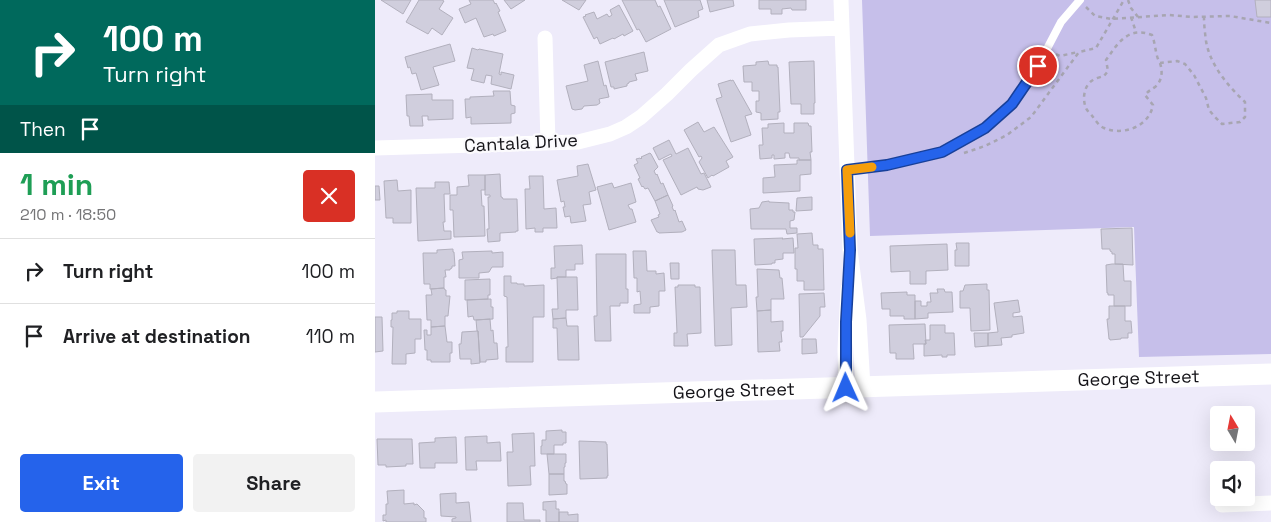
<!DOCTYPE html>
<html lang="en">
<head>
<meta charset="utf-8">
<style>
  :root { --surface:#fff; --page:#f2f2f2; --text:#202124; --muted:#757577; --line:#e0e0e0; --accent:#2563eb }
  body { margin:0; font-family:"Space Grotesk",sans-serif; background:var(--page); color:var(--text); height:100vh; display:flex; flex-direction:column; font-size:19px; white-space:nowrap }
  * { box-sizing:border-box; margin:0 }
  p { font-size:16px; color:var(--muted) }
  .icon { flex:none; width:28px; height:28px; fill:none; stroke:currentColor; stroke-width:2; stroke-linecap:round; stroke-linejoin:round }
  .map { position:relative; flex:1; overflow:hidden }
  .drawer { display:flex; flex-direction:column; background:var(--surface); width:375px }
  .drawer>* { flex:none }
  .top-card { background:#00695c; color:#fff; overflow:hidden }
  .needle { width:32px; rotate:350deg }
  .buttons { position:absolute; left:835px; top:406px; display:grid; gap:10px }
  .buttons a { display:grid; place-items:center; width:45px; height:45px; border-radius:5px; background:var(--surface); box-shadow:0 5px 20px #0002; font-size:25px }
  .pin { position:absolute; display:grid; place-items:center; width:42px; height:42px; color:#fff; margin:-21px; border:2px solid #fff; border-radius:50%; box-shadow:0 1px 5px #0007 }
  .me { position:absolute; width:55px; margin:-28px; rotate:359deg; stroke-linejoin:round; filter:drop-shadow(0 0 4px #0008) }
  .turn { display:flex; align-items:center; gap:18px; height:105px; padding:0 20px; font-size:22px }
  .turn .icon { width:65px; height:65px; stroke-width:2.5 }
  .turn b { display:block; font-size:35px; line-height:42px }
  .then { display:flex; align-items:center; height:48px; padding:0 20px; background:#0003; gap:10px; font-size:19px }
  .round { display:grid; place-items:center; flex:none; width:52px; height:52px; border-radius:5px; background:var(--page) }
  .summary { display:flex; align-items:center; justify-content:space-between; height:85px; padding:0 20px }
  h1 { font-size:30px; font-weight:600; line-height:38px; color:#1e9e55 }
  .button { display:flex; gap:10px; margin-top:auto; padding:10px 20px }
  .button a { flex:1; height:58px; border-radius:5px; background:var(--accent); color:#fff; font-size:20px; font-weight:600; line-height:58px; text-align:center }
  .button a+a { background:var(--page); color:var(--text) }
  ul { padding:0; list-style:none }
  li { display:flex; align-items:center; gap:15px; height:65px; padding:0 20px; border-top:1px solid var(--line) }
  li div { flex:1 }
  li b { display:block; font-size:19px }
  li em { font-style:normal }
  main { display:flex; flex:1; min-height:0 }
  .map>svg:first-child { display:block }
  .green { fill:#c6bfea }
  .building { fill:#d0cedd; stroke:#b2b0bd }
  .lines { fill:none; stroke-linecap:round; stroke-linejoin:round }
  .path { stroke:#a7a5b1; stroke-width:2.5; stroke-dasharray:4 4; stroke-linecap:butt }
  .lane { stroke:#fff; stroke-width:8 }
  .street { stroke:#fff; stroke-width:15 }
  .secondary { stroke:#fff; stroke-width:21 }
  .route-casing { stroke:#184099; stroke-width:12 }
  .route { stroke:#2563eb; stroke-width:9 }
  .slow { stroke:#f59e0b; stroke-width:9 }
  .labels { text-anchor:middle; stroke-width:4.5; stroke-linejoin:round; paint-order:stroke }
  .street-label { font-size:18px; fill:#141318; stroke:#fbfafd }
</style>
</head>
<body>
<main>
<section class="drawer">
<div class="top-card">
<div class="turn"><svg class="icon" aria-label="right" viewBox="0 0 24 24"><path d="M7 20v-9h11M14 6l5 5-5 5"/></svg><div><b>100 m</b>Turn right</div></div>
<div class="then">Then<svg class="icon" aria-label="arrive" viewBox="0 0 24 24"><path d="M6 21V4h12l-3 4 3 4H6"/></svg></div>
</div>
<div class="summary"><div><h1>1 min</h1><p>210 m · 18:50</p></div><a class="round" style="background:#d93025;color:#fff"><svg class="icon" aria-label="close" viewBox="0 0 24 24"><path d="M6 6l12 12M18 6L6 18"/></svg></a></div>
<ul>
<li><svg class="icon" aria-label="right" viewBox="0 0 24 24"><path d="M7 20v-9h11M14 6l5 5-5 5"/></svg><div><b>Turn right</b></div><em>100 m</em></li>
<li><svg class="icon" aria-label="arrive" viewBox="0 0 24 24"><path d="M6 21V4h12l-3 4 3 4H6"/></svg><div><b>Arrive at destination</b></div><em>110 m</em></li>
</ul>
<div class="button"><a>Exit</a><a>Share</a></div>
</section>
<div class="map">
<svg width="896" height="522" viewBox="0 0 896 522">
  <rect width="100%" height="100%" fill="#eeebfa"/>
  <path class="green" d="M487,0H896V354L764,357L759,227L495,236Z"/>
  <path class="building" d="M6,0H36L28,14Z
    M44,0H67L69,1L64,9L78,18L67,35L57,28L53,34L31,22Z
    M94,0H118L120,4L121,3L125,11L123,12L131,31L119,36L118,34L109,37L101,18L90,23L84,9L96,4Z
    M129,0H150L136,9Z
    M187,0H211L204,10Z
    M247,0H280L283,7L285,6L296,29L271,42L264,29L262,30Z
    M289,0H325L328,9L323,11L324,17L300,27Z
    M332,0H358L359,6L335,12Z
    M384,0H431V10H417L416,8L407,9V14H396V9H384Z
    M880,0H896V17H882Z
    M244,5L258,31L249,36L248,34L239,39L238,38L225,44L222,37L219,39L208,17L211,16L210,15L219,12L222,19L232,14L234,17L237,15L235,10Z
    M75,44L80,61L58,67L64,85L46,90L41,73L37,74L35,67L33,68L30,57Z
    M97,48L103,50L104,49L128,54L124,74L126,75V72L139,75L136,89L116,84L117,76L111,75L109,83L96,80L99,69L92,68Z
    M269,52L273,71L260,74L262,80L254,82V83L252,84V86L239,89V87H236L230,62Z
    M223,61L229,86L231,85L234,97L224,99L225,103L222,105L209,106L207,109L200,110L197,109L191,86L213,81L209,65Z
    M393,61L394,65H402V67H403L405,112H403V119L386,120V113L381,112V101H384V91H377V82H369L368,66L381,65V62Z
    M439,61L440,103H439V114H426V104H416L414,62Z
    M356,80V81L358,80L377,114L370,116L376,135L356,142L341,99L347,97L343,84Z
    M118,91H135L136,105L140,106V113L136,114V123L96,124V117L91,118L90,99H95V97L119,96Z
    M57,94V100H78V119L53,120V116H47L48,126H35L34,116H32L31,95Z
    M323,122L329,132L339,127L358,157L351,161L354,167L338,176L337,175L333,178L324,162L327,158L326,156L324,157L309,130Z
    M409,123V133H419V123H433L434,126H436L437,152H435L436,160H424V158H415L414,153H410V158L399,159V155H397V158L385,159L384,145H388L387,128H393V124Z
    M294,140L301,154L313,148L326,174L329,173L336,187L328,190L323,189L322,187L306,195L288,160L297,156L296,154L284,160L278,148Z
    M275,153L276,154L283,167L279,171L281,175L282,174L286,184L288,183L293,195L280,201L273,188L270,189L268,186L267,187L263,179L265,178L259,165L263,163L261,159L265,158L266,159L267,158L266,157Z
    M422,160H436V174L425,175V191L388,193V178L400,177L399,165L422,164Z
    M213,164L221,190L214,192L216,204L208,205L211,221L196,223L195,216L190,217L188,207H190L189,201L186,202L182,180L203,176L202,166Z
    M125,174L126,197H127L128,199H142L143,231H141V232L125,233V241L113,242L112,229H114L113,197H115V195H110V175Z
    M93,175H110V190H106L107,206H109L110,236L79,237L78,210H75V195H82V187L94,186Z
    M154,176H168L169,209L181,208L182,228H168V232H160V228L151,229L150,189H155Z
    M22,180L23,191L36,190V223H18V218H11L9,181Z
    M60,182H74L75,194H69L70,222H68L69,231H76V239L43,241L41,188H60Z
    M237,183L239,188L256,183L261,202L253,205L255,209H257L261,222L234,230L222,187Z
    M0,186H4L5,200H0Z
    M293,195L298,206L297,207L299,211L300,210L304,222L307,221L311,230L307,232L284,233L283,232H282L276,220L284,217L283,215L285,214L280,201Z
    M437,197V210L421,211L422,198Z
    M394,201V202L414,203V210H418V212H420L419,220L415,221V228H422V233L412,234L411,229H376L375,209L384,208L387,202Z
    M757,228L758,265L740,264V254H737V252L735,251V249H727L726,229Z
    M437,233L438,245H443V249H448L449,290H429V281H422V269H420V248H423L422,234Z
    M408,238L407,239L418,238L419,253H408V259L400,260V263H397V264L380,265L379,239Z
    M581,243H594V266H580V250H582Z
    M572,244L573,270L551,271V284H535V271L516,272L515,246Z
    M207,245L208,264H200V270H191V277H182V278L176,279V268H180L179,246Z
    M78,249V252H79L80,266H77V268L75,269V270H70L71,277H69V288L55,289V284H49L48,253H62V250Z
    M337,250H360L361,285H371L372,307L356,308L357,345L340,346Z
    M117,251V253L128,252V267H117L114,272L104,273V278H84V260L88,259L87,252Z
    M258,251H271L272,271H281V274L289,273L290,291H284V306L275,307V313H259V305L266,304L265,291L262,292V278H259Z
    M221,254H251V289H253V303H245V306H235L236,341H220L219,316H222Z
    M295,263H304V279H296Z
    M737,264H748L749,281H756V306H739V295H733V293H732L731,265Z
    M382,269L404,270L405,278H407L409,299H396V310L382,311L381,297H383Z
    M129,276H136V283H142V284H149V286L169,285V317H158V362H131V347H133L132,297L129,296Z
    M182,277H202L203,310H191V318L178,319L177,309H183Z
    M115,279V295H113V299L90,300V280Z
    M612,284V290H614L615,330L596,331L595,308H585V291H588L590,285Z
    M303,285H320V287H325L326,333L312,334L313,346H299V333H302L300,287H303Z
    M69,288L70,290H71V296H75L73,316H70V326L56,327V320H52L51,295H57L56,289Z
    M562,289H569L570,292H577L578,312L553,313V318L540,319V301H546V306H552V302H556L555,293H563Z
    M532,292V295H540V319H529V316H515V309H507L506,293Z
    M449,293L450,307H445V316L428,337H425L424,294Z
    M116,299V307H118V319L99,320L98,316L93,317L92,300Z
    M643,300L645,312L638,313V317L647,316L649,333L637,335V337L626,338L627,345L613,346V333L623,332L619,303Z
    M734,306H750V321H756L757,333H753V338H746V339L735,340V339H734L732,319H734Z
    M396,310V322L408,321V331H406L407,342H404L405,351L383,352L382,311Z
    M22,311H34V319H46V339H40V353L31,354V364H17L18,327H16V320H17V313H22Z
    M0,317H7L8,351L0,352Z
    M191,318L192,326H203L204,360H183L182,328H178V319Z
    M115,319L116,331L118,330L119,343H122L123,359L111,360V362H105L103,331H102L101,320Z
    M550,324L551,344H538L539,359H521V353H515L514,325Z
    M555,325H570V333H579L580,355H572V357H567V355L549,356V344H551L550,340H555Z
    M70,326L72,342H77V353H75V362H56V360H52V350H50L49,330H52V335H56V327Z
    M103,331L105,363L96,364V359H85L84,344H86L87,332Z
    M599,333H613V346L600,347Z
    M427,339H441L442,353L427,354Z
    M187,430V432H191V443H188V445H179V454H166V446H167V440H171V431Z
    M159,433L160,466H155L156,485L133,486L132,452H138L137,434Z
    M112,436V443L125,442L126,461H101L102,470H91L90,437Z
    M81,437L82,463H60V468H45L44,443L60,442V438Z
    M2,439H37L38,464H31V466L11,467V465H3Z
    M204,441L231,442V444H232L233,476H232V478L205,479Z
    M172,454H191V463H190V467H189V474H174Z
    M174,474H189V481H190L191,484H192V494L174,495Z
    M29,490V504L39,503V505L42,504L49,511V518H51V522H11V520L8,521V515H11V504H13L12,491Z
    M81,493V503L94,502L96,522H77V519L81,518V517L66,516L65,494Z
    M181,501V509H184V522H171V510H168V502Z
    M132,503H148L149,520H165V522H132Z
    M184,512H193V515L203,514V522H184Z"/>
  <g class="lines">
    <path class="path" d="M753,0L756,8L763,17
      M711,7L720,16L737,19L794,15L818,17L855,16L896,23
      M756,17L761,32
      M681,54L685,56L703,52
      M785,63C788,72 787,81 780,87C776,90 773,91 770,95L778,105C774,127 748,136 729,128C724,126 721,121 718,117C716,114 712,111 711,108C707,99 709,85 718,80C721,78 726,77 729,76L733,71L731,60C743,43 753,26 777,35C781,45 780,55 785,63L802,61L810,64L819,75L831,98L834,110L840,117L847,124L865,122L870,117V102C853,86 835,65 831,41C830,33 829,25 829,17
      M589,153L610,146L632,135L656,117L704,52L721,48L749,0"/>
    <path class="lane" d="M472,170L512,165L567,152L610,128L637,104L663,66L686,22L705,0"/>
    <path class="street" d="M466,0L475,250L484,320L488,387
      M170,38L173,143
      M0,148L203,142L235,134L251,127L266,117L292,94L316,70L344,45L375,34L414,30L467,28
      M471,388L470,349L473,289
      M847,505L896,503"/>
    <path class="secondary" id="s1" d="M0,402L896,374"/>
  </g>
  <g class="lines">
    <g class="route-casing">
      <path id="route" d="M471,388V322L475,250L472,170L512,165L567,152L610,128L637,104L663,66"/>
    </g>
    <use href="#route" class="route"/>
    <path class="slow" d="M475,233L472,170L497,167"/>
  </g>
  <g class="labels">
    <g class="street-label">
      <text transform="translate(146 143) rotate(-3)" y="6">Cantala Drive</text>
      <text dy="6" stroke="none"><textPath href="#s1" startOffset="764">George Street</textPath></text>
      <text dy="6" stroke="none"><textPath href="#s1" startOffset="359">George Street</textPath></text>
    </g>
  </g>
</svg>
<div class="buttons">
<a><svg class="needle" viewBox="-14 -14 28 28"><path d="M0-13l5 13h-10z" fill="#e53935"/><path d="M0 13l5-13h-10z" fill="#757577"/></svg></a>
<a><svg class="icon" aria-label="sound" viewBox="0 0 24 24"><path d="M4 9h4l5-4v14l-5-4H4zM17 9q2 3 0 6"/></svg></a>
</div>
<div class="pin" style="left:663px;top:66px;background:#d93025"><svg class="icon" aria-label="arrive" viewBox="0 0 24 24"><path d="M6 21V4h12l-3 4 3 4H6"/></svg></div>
<svg class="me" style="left:471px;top:388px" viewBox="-20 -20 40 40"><path d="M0-17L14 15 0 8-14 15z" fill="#2563eb" stroke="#fff" stroke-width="4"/></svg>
</div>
</main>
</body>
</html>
